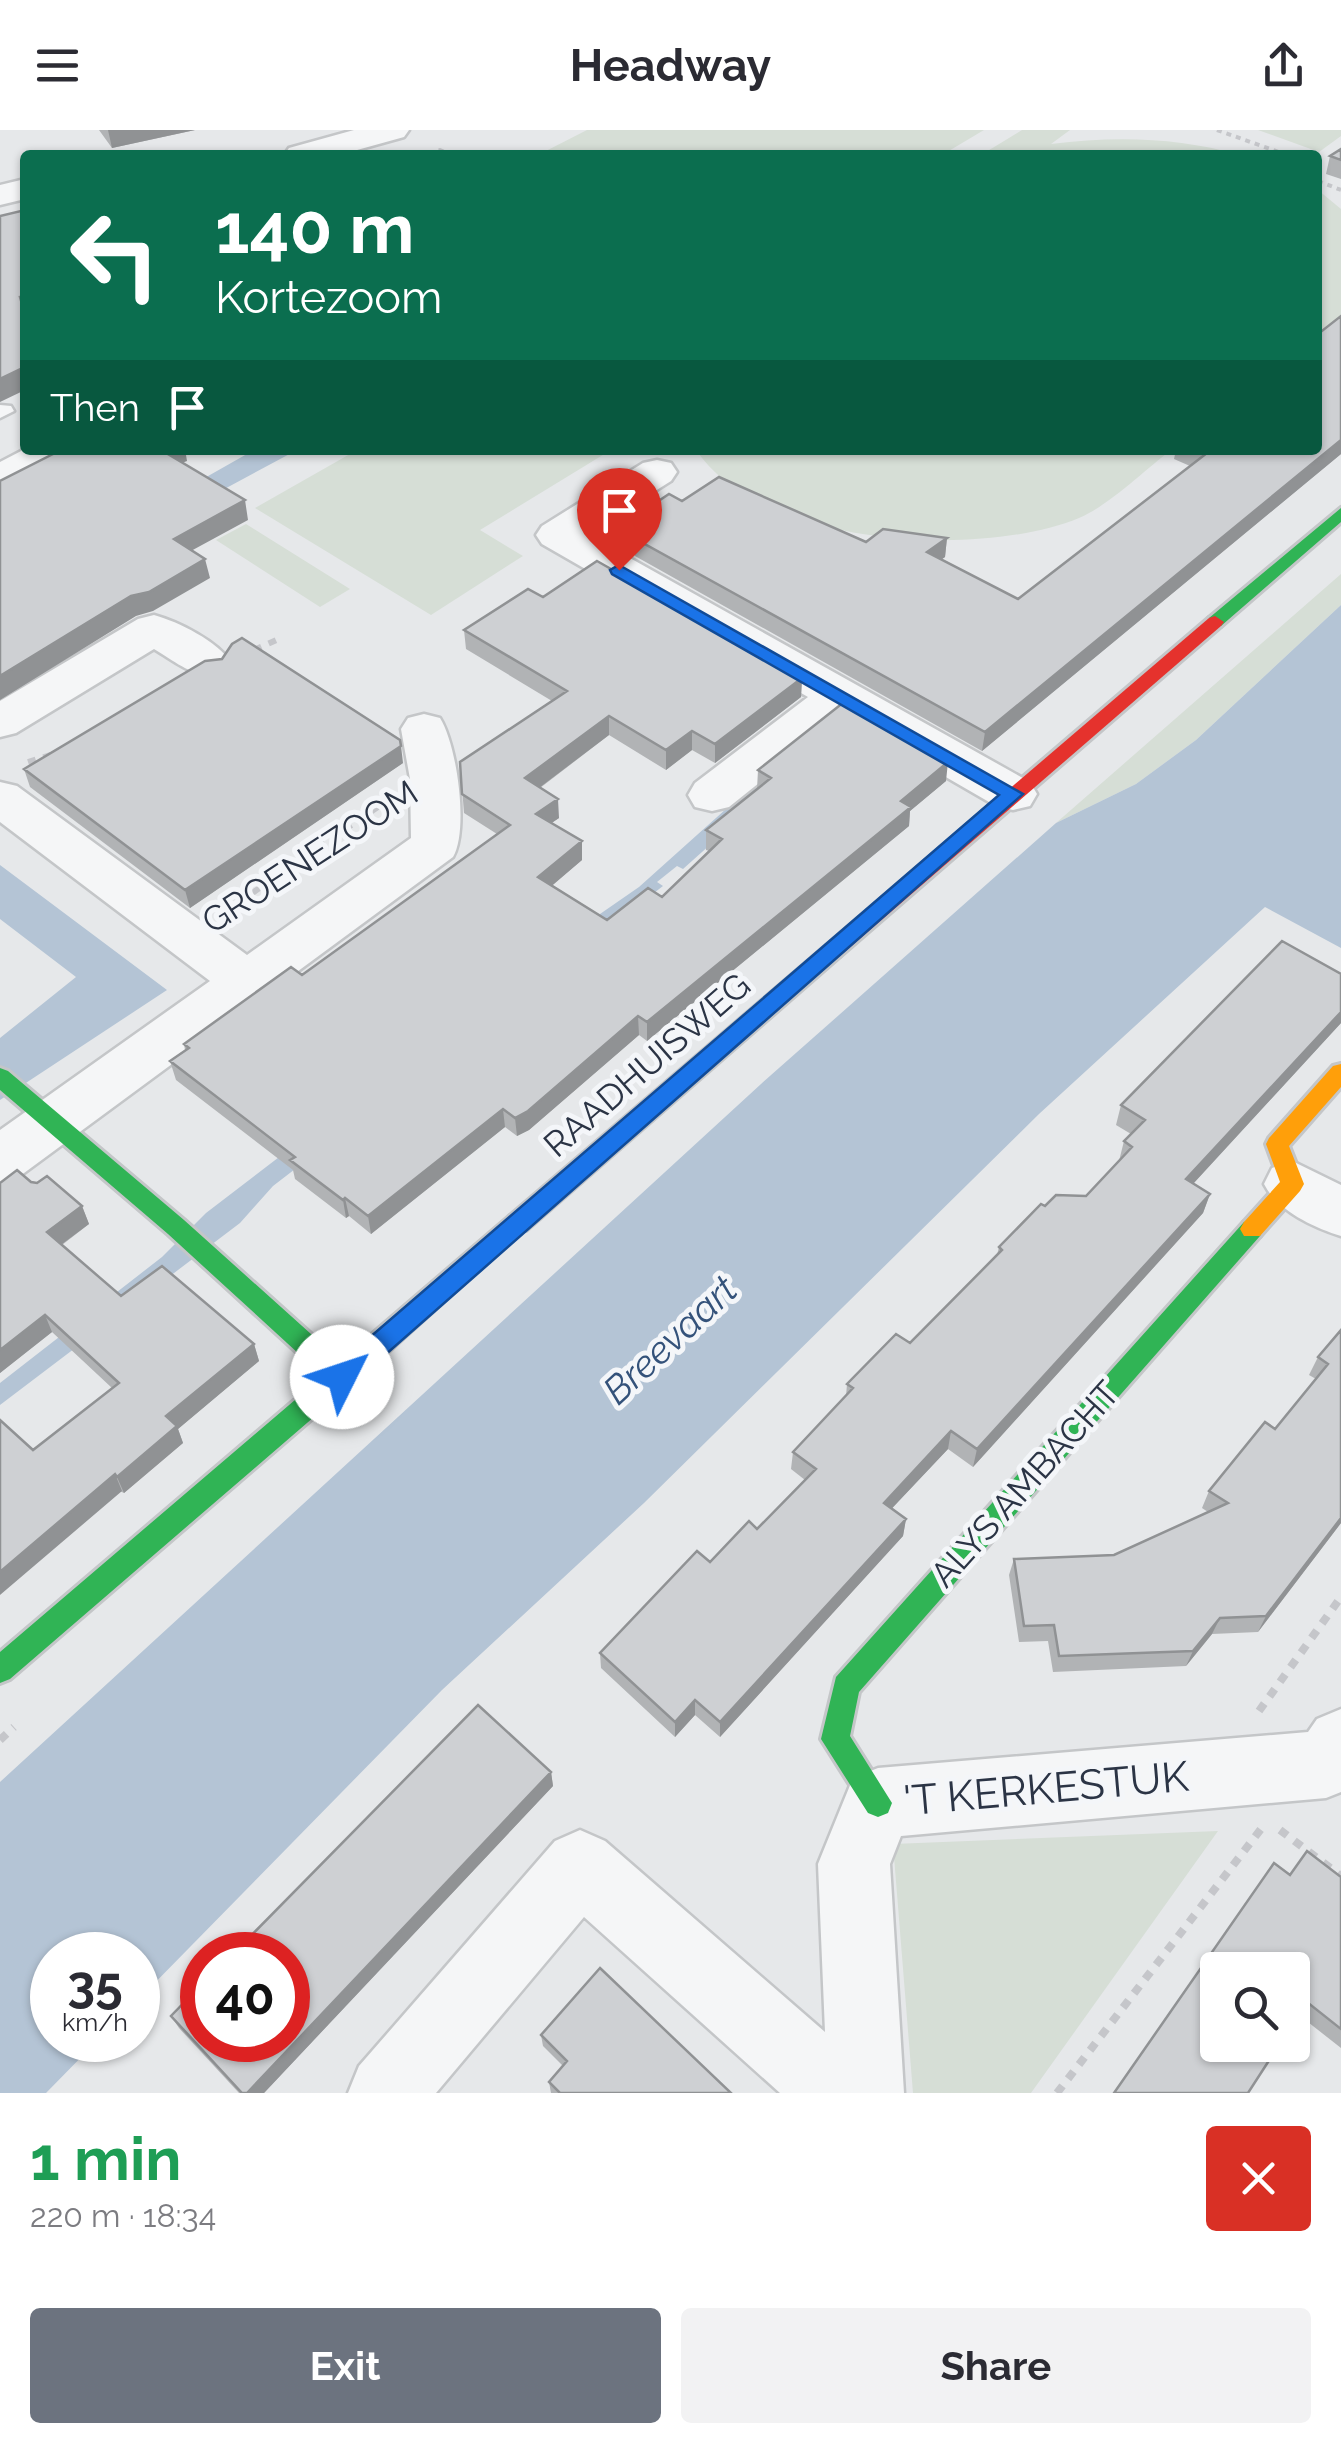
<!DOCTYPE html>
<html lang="en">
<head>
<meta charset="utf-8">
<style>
  :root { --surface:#fff; --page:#f2f2f3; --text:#2b2b33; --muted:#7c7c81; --accent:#6c737f }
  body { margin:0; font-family:Raleway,sans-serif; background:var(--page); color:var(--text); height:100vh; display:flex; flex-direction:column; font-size:38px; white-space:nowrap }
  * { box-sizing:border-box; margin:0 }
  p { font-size:32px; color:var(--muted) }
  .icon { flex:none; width:55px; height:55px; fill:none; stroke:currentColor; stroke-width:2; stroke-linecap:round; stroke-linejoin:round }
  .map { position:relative; height:1963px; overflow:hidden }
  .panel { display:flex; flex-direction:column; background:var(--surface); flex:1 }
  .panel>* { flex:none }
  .banner { position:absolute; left:20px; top:20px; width:1302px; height:305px; border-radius:10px; box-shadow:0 2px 8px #0004; background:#0b6e4f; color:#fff; overflow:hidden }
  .controls { position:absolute; left:1200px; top:1822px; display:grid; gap:20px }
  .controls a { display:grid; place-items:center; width:110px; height:110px; border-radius:10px; background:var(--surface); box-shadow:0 2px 8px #0004; font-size:50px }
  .speed { position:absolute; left:30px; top:1802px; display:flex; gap:20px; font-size:50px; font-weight:700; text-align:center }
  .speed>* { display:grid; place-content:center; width:130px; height:130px; border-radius:50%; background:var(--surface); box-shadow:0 2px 8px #0004; line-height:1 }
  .speed small { font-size:25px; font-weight:400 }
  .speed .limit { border:15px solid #d22; background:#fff; color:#111 }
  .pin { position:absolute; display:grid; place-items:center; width:85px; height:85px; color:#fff; margin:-102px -42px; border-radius:50% 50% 50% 0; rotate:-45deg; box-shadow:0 0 10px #0007 }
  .pin .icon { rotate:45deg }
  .me { position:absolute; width:110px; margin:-55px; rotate:49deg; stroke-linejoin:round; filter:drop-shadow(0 0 8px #0008) }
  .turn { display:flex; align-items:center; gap:35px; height:210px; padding:0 30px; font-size:45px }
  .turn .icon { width:130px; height:130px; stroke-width:2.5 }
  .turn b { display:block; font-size:70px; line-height:85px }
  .then { display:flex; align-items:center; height:95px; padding:0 30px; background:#0003; gap:20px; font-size:38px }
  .round { display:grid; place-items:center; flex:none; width:105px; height:105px; border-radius:10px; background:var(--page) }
  .overview { display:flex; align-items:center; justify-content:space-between; height:170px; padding:0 30px }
  h1 { font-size:60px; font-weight:700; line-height:75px; color:#1e9e55 }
  .primary-button { display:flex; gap:20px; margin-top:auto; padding:20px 30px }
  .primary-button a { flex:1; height:115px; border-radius:10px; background:var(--accent); color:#fff; font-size:40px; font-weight:700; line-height:115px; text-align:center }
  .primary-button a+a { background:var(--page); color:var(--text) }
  header { display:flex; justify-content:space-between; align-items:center; height:130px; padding:0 30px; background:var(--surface); font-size:45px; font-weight:700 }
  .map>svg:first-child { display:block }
  .green { fill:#d6ded6 }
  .water { fill:#b4c4d5 }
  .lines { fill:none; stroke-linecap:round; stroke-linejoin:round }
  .lane-casing { stroke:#c4c6c8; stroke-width:5 }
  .street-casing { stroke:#c4c6c8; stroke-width:5 }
  .fast-casing { stroke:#c4c6c8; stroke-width:6 }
  .slow-casing { stroke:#c4c6c8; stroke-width:6 }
  .jam-casing { stroke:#c4c6c8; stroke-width:6 }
  .path-far2 { stroke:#c5c6ca; stroke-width:4; stroke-dasharray:5 5; stroke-linecap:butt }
  .path-far1 { stroke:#c5c6ca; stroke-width:6; stroke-dasharray:8 8; stroke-linecap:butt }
  .path { stroke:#c5c6ca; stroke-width:8; stroke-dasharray:9 9; stroke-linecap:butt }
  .lane { fill:#f5f6f7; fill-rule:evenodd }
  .street { fill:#f5f6f7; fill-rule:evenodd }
  .fast { fill:#30b455; fill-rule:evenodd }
  .slow { fill:#ff9f0a; fill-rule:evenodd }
  .jam { fill:#e5322d; fill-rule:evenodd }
  .wall { fill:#b1b3b5 }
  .shaded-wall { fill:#909294 }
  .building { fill:#ced0d3; stroke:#909294; stroke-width:2.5 }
  .route { fill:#1a73e8; stroke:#114b97; stroke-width:2.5 }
  .labels { text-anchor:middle; stroke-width:10; stroke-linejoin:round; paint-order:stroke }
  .street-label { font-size:35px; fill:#2b3445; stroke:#f4f6f9 }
  .water-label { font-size:38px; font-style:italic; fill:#34527a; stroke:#f4f6f9 }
  .near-street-label { font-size:42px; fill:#2b3445; stroke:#f4f6f9 }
</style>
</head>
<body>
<header><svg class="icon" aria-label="menu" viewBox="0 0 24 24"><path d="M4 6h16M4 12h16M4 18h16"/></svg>Headway<svg class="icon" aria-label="share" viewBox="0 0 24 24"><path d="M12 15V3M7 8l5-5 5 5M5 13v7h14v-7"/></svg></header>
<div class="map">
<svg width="1341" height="1963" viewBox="0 0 1341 1963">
  <rect width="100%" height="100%" fill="#e6e8ea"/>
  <path class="green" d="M587,0H984L942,25H538Z
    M1022,0H1070L1051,14C1115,6 1177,7 1240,25H981Z
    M1258,0H1341V6L1319,22Z
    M1318,60L1341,79V192L1318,210Z
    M357,320H611L480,400L523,426L431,485L255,378Z
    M696,320H1171C1145,340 1108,376 1079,388C979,429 762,417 696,320Z
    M246,394L350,459L320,477L216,410Z
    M1341,444V475L1196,610L1136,654L1056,693Z
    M1218,1701L1031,1963H913L893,1714Z"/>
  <path class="water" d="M254,320H297L217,363L0,464Z
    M1341,475V818L1265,777L1039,984L644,1373L442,1560L138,1870V1825H52V1910H98L46,1963H0V1652L761,954L1056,693L1136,654L1196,610Z
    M796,625L721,705L683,739L677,736L657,752L663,756L273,1056L240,1093L0,1275V1253L162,1127L206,1083L561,811L639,757L736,670Z
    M0,735L167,860L0,970V908L76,847L0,789Z"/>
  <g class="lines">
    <g class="lane-casing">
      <path id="lane" d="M0,275L11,276L14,281L0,288Z"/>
    </g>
    <g class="street-casing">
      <path id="street" d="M354,0H409L404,7L339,25H284L289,18Z
        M25,49V69L0,75V55Z
        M25,319V320H75L69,329L0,360V332Z
        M657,330L671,333L677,342L671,351L587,404L1030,652L1037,664L1030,676L1013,680L996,676L842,587L729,677L712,681L695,677L688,665L695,653L808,567L542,414L536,405L542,396L643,333Z
        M154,485C179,492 217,511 232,533L225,543C196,551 178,533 154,519L16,603L0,607V571L138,489Z
        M424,584L440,588C457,615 469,700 453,727L20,1046L0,1052V1000L210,851L0,692V652L17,656L247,825L411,708L410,649L401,599L408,588Z
        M1292,1031L1341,1055V1106C1313,1097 1278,1081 1264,1054L1272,1038Z
        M1341,1579V1662L1326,1668L901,1706L890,1734L904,1963H780L584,1787L436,1963H348L359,1936L555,1711L580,1700L605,1711L825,1902L818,1734L853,1648L878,1638L1308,1602L1317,1589Z"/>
    </g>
    <g class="fast-casing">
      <path id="fast" d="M1341,378V392L1221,496H1209V488Z
        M0,938L8,941L184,1090L341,1231L510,1086H526L530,1093L351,1255L10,1549L0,1553V1522L323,1246L168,1104L0,960Z
        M1252,1089L1260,1092L1264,1099L1260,1106L859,1562L850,1606L892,1673L888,1683L878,1687L868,1683L821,1609L836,1547L1244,1092Z"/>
    </g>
    <g class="slow-casing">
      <path id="slow" d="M833,813L844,821L840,826L526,1100H510L506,1093L510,1086L826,816Z
        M1341,934V957L1289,1016L1304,1054L1300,1061L1260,1106H1244L1240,1099L1244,1092L1280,1052L1266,1014L1269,1008L1333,936Z"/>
    </g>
    <g class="jam-casing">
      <path id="jam" d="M1215,486L1224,492L1221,496L840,826H826L822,821L826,816L1209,488Z"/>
    </g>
    <path class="path-far2" d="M1217,0L1287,25
      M430,25L440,20L451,25
      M1318,51L1341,60"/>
    <path class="path-far1" d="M254,520L281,508
      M28,632L54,624
      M226,781L385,672"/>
    <path class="path" d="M1259,1581L1341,1467
      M0,1610L14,1597
      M1280,1700L1341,1746
      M1057,1963L1261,1699"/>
    <use href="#lane" class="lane"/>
    <use href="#street" class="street"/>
    <use href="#fast" class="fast"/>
    <use href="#slow" class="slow"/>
    <use href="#jam" class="jam"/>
  </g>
  <path class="wall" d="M99,0H195L112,18Z
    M1341,19V49L1326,44L1330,26Z
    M1341,186V324L982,621L635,426L634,422L621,415V396L682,371L866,412L947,408L945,427L942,429L1018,469L1190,336L1174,329L1176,320H1318Z
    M543,467L802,548L801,567L715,633L692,620L666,640L609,605L540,658L559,688L551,693L582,711V730L552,755L607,790L662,767L709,721L706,720V700L757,659L758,640L946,651L910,681L909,696L647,911L639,905L529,1000L517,1006L505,997L371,1104L349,1086L346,1088L295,1049L293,1040L176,950L170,931L185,920L184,914L302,845L497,704L464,683L460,632L552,571L466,519L464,500Z
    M222,529L403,633L190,778L30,657L24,639Z
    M1341,844V893L1193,1054L1210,1064L1203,1083L973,1337L948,1319L892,1378L906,1389L903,1406L720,1607L695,1585L675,1607L601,1538L600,1523L710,1432L757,1399L805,1350L791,1339L793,1322L846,1266L847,1254L910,1213L997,1125L999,1117L1045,1076L1086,1066L1119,1031L1124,1011L1131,1004L1116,995L1121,975Z
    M31,1052L82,1076L89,1094L62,1115L121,1166L254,1214L259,1231L178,1299L183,1313L124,1363L33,1320L112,1258L52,1202L0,1243V1053Z
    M1341,1200V1393L1258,1502L1212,1504L1186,1536L1053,1542L1048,1511L1019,1512L1009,1445L1014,1429L1114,1425L1208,1382L1202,1378L1209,1361L1275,1299L1316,1249L1309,1245L1318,1227Z
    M551,1642L553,1656L264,1963H239L179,1898L171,1886Z
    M1290,1745L1341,1747V1918L1299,1885Z
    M541,1905L731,1963H551L549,1952L563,1936L543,1916Z"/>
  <path class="shaded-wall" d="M108,0H195L112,18Z
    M25,166V186L20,167Z
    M25,237V260L0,272V249Z
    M1341,310V324L982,621L985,602Z
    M160,320H200L186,325L187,331L164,340Z
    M245,370L248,390L178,428L174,409Z
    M947,408L945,427L925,441L927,422Z
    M205,429L210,448L153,481L136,486L0,570V546L131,466Z
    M802,548L801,567L715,633V614Z
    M609,586V605L527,667L525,648Z
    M692,601V620L666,640V620Z
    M401,616L403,633L190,778L185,760Z
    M948,632L946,651L910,681L909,696L647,911V892L901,671Z
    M558,669L559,688L537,703L536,684Z
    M582,711V730L540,766L538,747Z
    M1341,882V893L1180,1068L1186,1049Z
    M638,886L639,905L529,1000L517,1006L515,988Z
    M503,979L505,997L371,1104L368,1086Z
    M1210,1064L1203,1083L973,1337L977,1319Z
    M345,1068L349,1086L346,1088L343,1070Z
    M82,1076L89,1094L54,1120L47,1102Z
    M45,1185L52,1202L0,1243V1220Z
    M254,1214L259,1231L178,1299L183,1313L124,1363L117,1347L166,1286Z
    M951,1301L948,1319L881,1390L884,1373Z
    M115,1344L122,1361L0,1465V1442Z
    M1341,1388V1393L1258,1502L1266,1486Z
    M906,1389L903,1406L720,1607V1592Z
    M1220,1488L1212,1504L1186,1536L1193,1521Z
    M695,1570V1585L675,1607V1592Z
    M551,1642L553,1656L264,1963H247Z"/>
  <path class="building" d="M1341,19V30L1330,26Z
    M25,80V166L20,167L25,185V237L0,249V86Z
    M1341,186V310L985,602L634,408L638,405L621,396L669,364L682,371L719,347L866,412L883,399L947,408L927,422L1018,469L1207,323L1201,320H1318V204Z
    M61,320H161L245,370L174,409L205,429L149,462L131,466L0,546V351Z
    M597,431L802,548L715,614L692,601L666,620L609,586L525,648L558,669L536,684L582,711L538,747L607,790L648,758L662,767L722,709L706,700L771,648L758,640L844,572L948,632L901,671L911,677L647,892L638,886L528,981L515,988L503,979L368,1086L345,1068L343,1070L290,1030L295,1027L170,931L189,918L184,914L291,837L302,845L510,695L462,664L460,632L567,561L464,500L528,459L543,467Z
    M242,508L400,610L401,616L185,760L24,639L205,531L222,529L232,514Z
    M1282,811L1341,844V882L1186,1049L1210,1064L977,1319L951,1301L884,1373L906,1389L720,1592L695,1570L675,1592L600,1523L697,1421L710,1432L749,1391L757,1399L816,1339L793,1322L853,1258L847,1254L896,1204L910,1213L1002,1120L999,1117L1041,1074L1045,1076L1056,1065L1086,1066L1132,1017L1124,1011L1145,990L1121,975Z
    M17,1040L31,1052L37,1053L47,1046L82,1076L47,1102L121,1166L162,1136L254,1214L166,1286L177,1296L117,1347L115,1344L0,1442V1290L33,1320L119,1253L45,1185L0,1220V1053Z
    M1341,1200V1388L1266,1486L1220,1488L1193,1521L1059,1526L1054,1495L1024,1496L1014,1429L1114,1425L1228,1373L1209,1361L1265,1292L1275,1299L1328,1234L1318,1227Z
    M478,1575L551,1642L247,1963H242L171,1886L202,1854V1910H288V1825H232Z
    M1307,1721L1341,1747V1899L1307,1872L1292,1894V1840H1218V1915H1279L1248,1963H1114L1274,1733L1290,1745Z
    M600,1838L731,1963H560L549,1952L567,1931L541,1905Z"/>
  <path class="route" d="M619,435L1023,664L351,1255L342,1258L333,1255L329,1247L333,1239L999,665L612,444L610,440Z"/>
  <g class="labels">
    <g class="street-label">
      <text transform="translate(310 727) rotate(-33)" y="12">GROENEZOOM</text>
      <text transform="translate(647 935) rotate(-41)" y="12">RAADHUISWEG</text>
      <text transform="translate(1025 1354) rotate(-48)" y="12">ALYS AMBACHT</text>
    </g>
    <g class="water-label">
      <text transform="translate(670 1210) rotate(-43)" y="13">Breevaart</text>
    </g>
    <g class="near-street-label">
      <text transform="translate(1046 1658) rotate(-5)" y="15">'T KERKESTUK</text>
    </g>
  </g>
</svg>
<div class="controls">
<a><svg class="icon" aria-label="search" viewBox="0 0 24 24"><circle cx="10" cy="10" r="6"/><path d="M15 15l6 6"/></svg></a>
</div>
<div class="speed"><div>35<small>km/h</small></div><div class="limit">40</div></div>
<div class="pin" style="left:619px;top:440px;background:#d93025"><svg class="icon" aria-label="arrive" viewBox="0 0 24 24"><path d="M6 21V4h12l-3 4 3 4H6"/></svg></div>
<svg class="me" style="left:342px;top:1247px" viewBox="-20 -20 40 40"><circle r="19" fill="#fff"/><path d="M0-13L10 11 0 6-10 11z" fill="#1a73e8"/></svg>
<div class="banner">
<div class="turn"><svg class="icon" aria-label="left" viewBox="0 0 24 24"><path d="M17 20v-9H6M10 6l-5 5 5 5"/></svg><div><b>140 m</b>Kortezoom</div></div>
<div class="then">Then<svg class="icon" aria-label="arrive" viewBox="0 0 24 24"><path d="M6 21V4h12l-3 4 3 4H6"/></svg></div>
</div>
</div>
<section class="panel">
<div class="overview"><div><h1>1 min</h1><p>220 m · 18:34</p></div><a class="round" style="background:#d93025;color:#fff"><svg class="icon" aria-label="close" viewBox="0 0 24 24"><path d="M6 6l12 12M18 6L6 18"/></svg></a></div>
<div class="primary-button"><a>Exit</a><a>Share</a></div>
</section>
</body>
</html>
